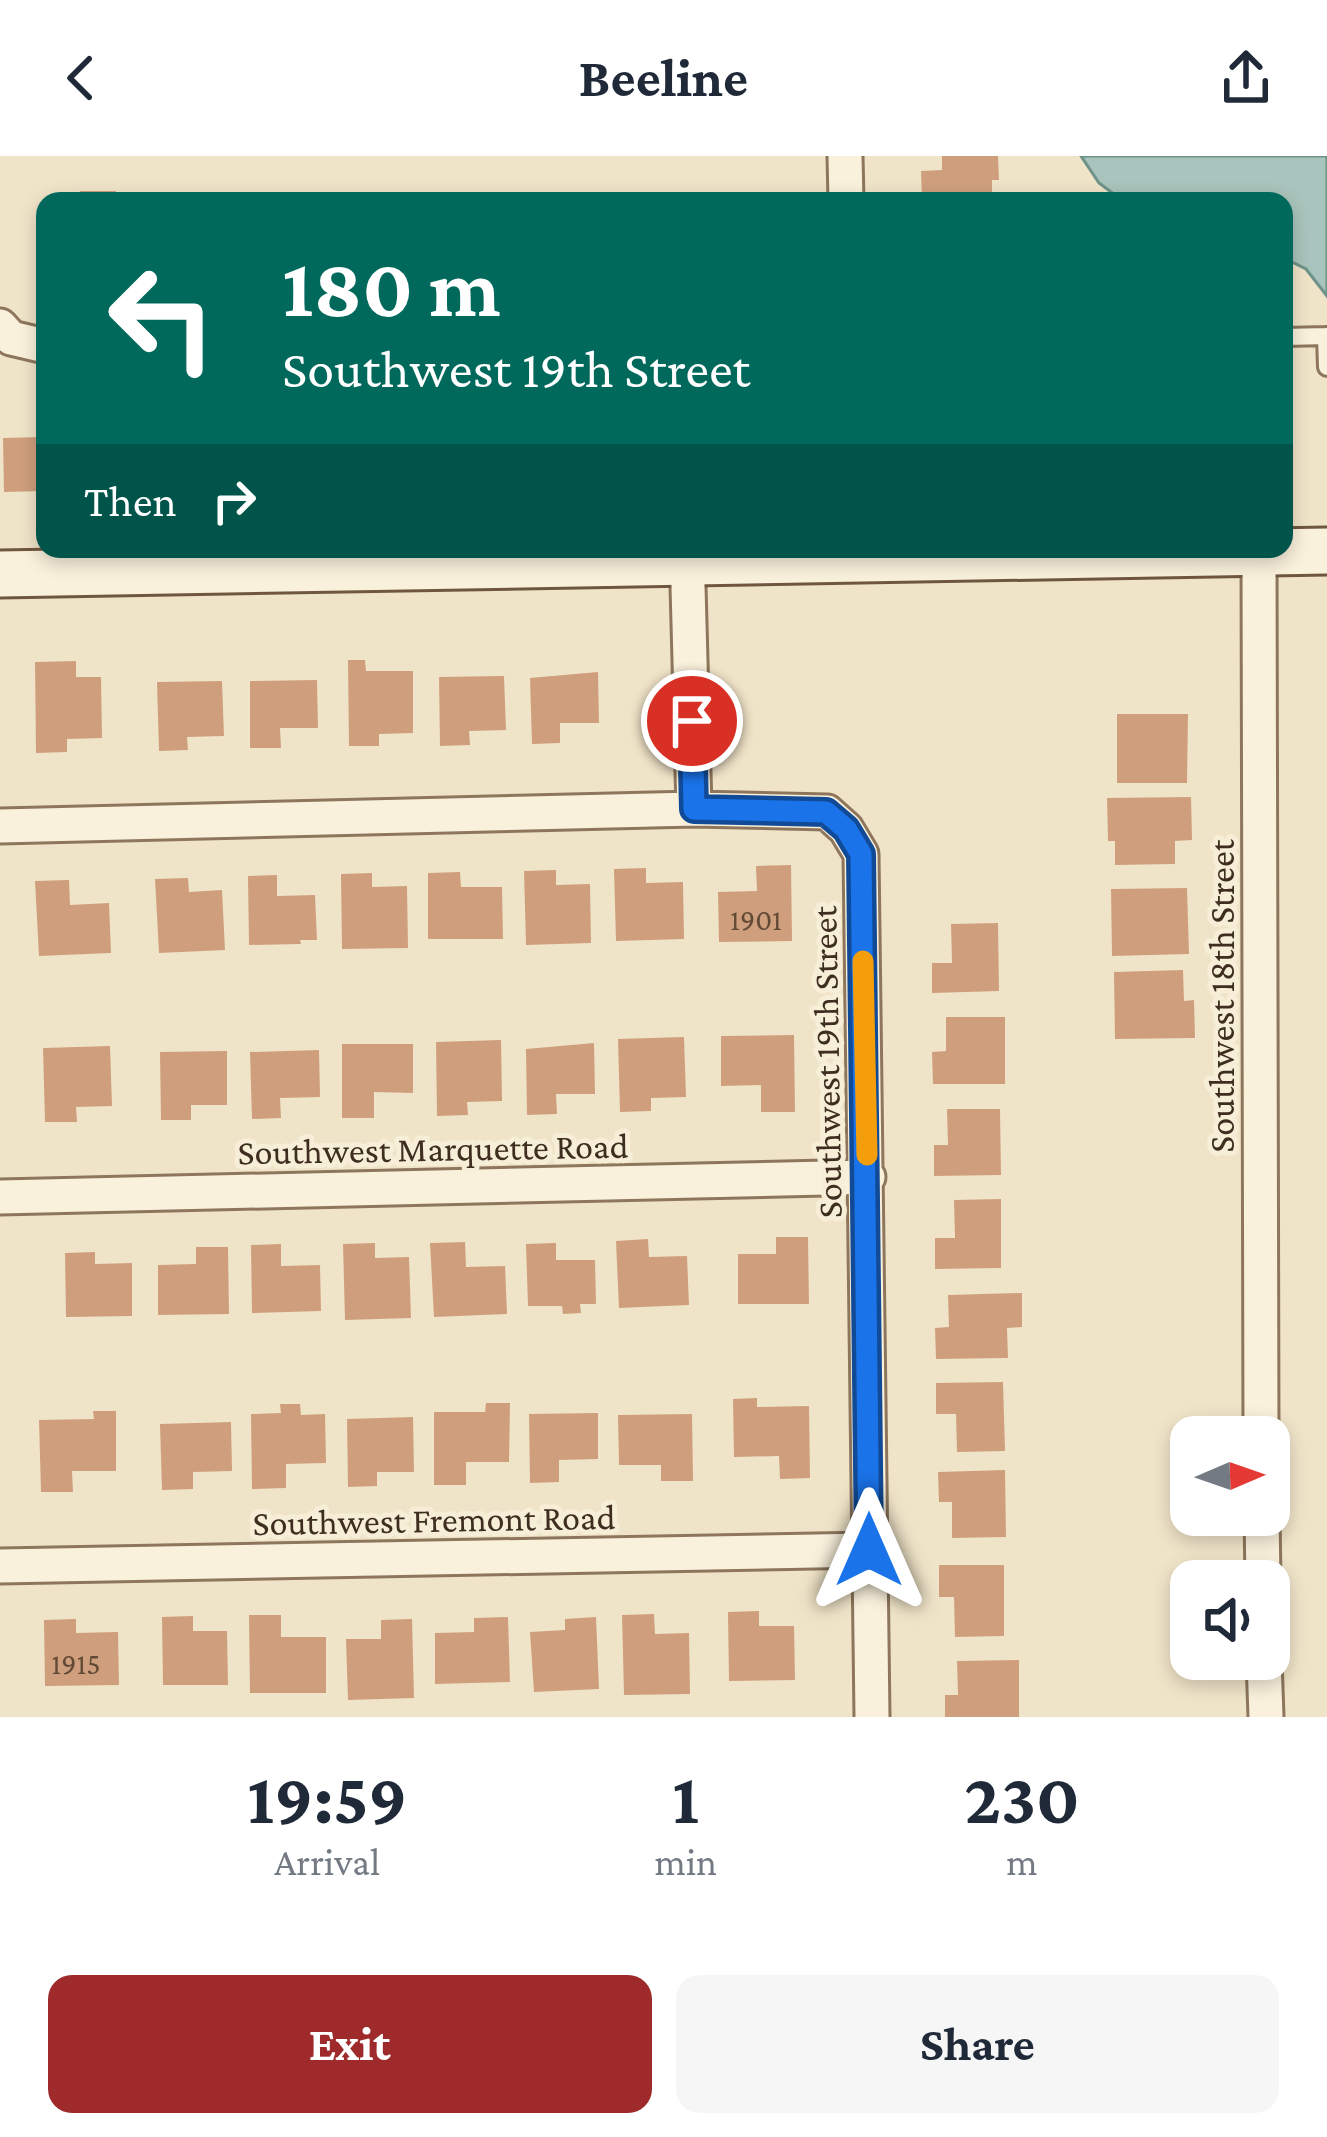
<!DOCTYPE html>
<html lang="en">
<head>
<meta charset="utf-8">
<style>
  :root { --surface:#fff; --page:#f6f6f7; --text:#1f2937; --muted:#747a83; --accent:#9e2a2b }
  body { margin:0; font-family:"Crimson Pro",serif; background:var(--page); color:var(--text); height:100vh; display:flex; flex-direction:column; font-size:45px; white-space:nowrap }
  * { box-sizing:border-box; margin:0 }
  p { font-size:39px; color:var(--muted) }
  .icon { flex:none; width:66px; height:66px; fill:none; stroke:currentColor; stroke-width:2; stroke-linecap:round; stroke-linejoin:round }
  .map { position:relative; height:1561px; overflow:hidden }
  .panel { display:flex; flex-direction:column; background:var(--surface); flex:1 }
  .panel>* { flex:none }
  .hud { position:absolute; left:36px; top:36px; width:1257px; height:366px; border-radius:24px; box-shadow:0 6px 18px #0003; background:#00695c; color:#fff; overflow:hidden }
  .needle { width:78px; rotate:88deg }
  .controls { position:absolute; left:1170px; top:1260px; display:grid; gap:24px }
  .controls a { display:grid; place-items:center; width:120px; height:120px; border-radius:24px; background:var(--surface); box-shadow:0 6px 18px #0003; font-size:60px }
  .pin { position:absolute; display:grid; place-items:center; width:102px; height:102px; color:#fff; margin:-51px; border:6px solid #fff; border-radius:50%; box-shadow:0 3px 12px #0007 }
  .me { position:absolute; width:132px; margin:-66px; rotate:0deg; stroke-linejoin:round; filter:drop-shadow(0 0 9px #0008) }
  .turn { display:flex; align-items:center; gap:42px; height:252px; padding:0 48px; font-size:54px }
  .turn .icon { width:156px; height:156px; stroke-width:2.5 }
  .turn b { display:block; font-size:84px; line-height:102px }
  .then { display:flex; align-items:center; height:114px; padding:0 48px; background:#0003; gap:24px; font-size:45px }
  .eta { display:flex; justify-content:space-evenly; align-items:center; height:204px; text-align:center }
  .eta b { font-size:72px; font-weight:700; line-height:84px }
  .action { display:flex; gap:24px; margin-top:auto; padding:24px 48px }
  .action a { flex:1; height:138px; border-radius:24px; background:var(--accent); color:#fff; font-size:48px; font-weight:700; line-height:138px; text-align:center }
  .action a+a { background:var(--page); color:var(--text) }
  header { display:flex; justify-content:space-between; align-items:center; height:156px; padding:0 48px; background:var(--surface); font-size:54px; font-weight:700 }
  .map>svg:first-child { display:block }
  .water { fill:#a9c4bc; stroke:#6f938a; stroke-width:3 }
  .building { fill:#cf9f7d }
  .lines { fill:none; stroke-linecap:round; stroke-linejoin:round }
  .lane-casing { stroke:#8d765c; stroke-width:22 }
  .street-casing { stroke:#8d765c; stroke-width:39 }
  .secondary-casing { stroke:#6f573f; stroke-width:51 }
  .lane { stroke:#faf1dc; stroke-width:16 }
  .street { stroke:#faf1dc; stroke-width:33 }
  .secondary { stroke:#faf1dc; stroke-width:45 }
  .route-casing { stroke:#114b97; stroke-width:30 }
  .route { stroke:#1a73e8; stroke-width:21 }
  .slow { stroke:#f59e0b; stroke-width:21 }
  .labels { text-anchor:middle; stroke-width:10; stroke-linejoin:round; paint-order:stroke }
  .number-label { font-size:30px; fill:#624a37 }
  .street-label { font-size:36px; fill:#3d2e20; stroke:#f7eed8 }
</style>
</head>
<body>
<header><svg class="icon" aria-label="back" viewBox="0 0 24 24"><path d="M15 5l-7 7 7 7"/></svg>Beeline<svg class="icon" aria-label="share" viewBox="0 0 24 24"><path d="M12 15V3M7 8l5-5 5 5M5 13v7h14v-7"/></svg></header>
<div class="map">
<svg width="1327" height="1561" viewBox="0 0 1327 1561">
  <rect width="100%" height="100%" fill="#f0e4c8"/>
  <path class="water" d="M1081,0H1327V140L1306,113L1284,102V45H1123L1099,27Z"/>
  <path class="building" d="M942,0H998L999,24H992V43L922,44L921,15L942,14Z
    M80,35H116V45H80Z
    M455,38L456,45H380V39Z
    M772,38L773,45H706V39Z
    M41,260H45V335L4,336L3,282L41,281Z
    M348,504H365L366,515H413V577L379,578V590H349Z
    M76,505V521H101L102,582L67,583V596L36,597L35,506Z
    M598,516L599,567H560V587L532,588L530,522Z
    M504,520L506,574L469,575L470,589L440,590L439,521Z
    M317,524L318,572H280L281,592H250V525Z
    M222,525L224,580L187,581L188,594L159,595L157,526Z
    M1117,558H1188L1187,627H1117Z
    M1191,641L1192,684L1175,685V708L1115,709V685H1108L1107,642Z
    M791,709L792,785L719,786L718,736L757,735L756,710Z
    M646,712V727L683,726L684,783L616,785L614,713Z
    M556,714V729L590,728L591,787L526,789L524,715Z
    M460,716L461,731H502L503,783H428V717Z
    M372,717V731L407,730L408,792L342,793L341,718Z
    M277,719V740L315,739L317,784H300L301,788L249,789L248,720Z
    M188,722L189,736L222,734L225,794L159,797L155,723Z
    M69,724L70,749L109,747L111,797L39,800L35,725Z
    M1187,732L1189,798L1112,800L1111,733Z
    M998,767L999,835L932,837V807H952L951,768Z
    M1183,814L1184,845L1194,844L1195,882L1115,883L1114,816Z
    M946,861H1005V928H933L932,896L946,895Z
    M794,879L795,956H761V929L721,930V880Z
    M684,881L686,941L651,942V955L620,956L618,883Z
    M501,884L502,945L467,946L468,959L437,960L436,886Z
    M594,887L595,938H556L557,958L527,959L526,893Z
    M342,888H413V937L374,936V962H342Z
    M110,890L112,950L76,951L77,966H45L43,892Z
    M319,894L320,941L280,942L281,962L252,963L250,896Z
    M227,895V949H191V964H161L160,896Z
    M947,953H1000L1001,1019L934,1020V989H948Z
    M1001,1043V1112L935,1113V1082H955L954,1044Z
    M776,1081H808L809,1148H738V1098H776Z
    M648,1083L649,1101L687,1100L689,1149L619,1152L616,1085Z
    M465,1086L466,1111L505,1110L507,1158L434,1161L430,1087Z
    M375,1087V1102L409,1101L411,1162L345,1164L343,1088Z
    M556,1087V1104H595L596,1148H580L581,1157L563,1158L562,1150H528L526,1088Z
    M281,1088V1110L320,1109L321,1155L252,1157L251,1089Z
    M196,1091H228L229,1158L158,1159V1109L196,1108Z
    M95,1096V1108L132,1107V1160L66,1161L65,1097Z
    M1022,1137V1171L1007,1172L1008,1202L936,1203L935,1172L949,1171L948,1139Z
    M1003,1226L1005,1295L957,1296L956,1258H936V1227Z
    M757,1242V1251L809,1250L810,1322L780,1323L779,1300L734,1301L733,1243Z
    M486,1247H510L509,1306H466V1329H434V1256H485Z
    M280,1248H300L301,1259L325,1258L326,1307L286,1308V1332L252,1333L251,1258L281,1257Z
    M93,1255H116V1315H72L73,1336H41L39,1264L94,1263Z
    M598,1257V1303L559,1304V1326L530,1327L529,1258Z
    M692,1258L693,1325H661V1309H619L618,1259Z
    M413,1261L414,1316H377V1330L348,1331L347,1263Z
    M231,1266L232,1315L193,1316V1333L162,1334L160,1268Z
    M1005,1314L1006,1381L952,1382V1346H939L938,1316Z
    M939,1409H1004V1480L955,1481L954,1441H939Z
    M759,1455V1470H794L795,1524L729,1525L728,1456Z
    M654,1458L655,1478L689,1477L690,1538L624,1539L622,1459Z
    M249,1459H281V1481H326V1537H250Z
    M193,1460V1475H227L228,1529H163L162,1461Z
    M508,1461L510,1526L435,1528V1477L474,1476V1462Z
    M596,1461L599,1533L534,1536L530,1476L565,1474V1463Z
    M76,1463V1477L118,1476L119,1529L45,1530L44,1464Z
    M412,1463L414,1542L348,1544L346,1483H381V1464Z
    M1019,1504V1561H945V1539H958L957,1505Z"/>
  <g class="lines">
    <g class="lane-casing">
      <path id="lane" d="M1326,180L1327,211
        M1284,181L1327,180"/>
    </g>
    <g class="street-casing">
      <path id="street" d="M845,0L846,45
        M0,170L11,182L45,190
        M687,393L694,653
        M1259,399L1261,1281
        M0,670L694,653L827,656L846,673L861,698L872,1561
        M0,1041L868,1021
        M1262,1359L1263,1425
        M0,1410L869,1394
        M1264,1503L1266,1561"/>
    </g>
    <g class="secondary-casing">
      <path id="secondary" d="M0,418L1327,395"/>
    </g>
    <use href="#lane" class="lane"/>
    <use href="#street" class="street"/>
    <use href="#secondary" class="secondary"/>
  </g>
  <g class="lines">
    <g class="route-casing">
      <path id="route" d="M692,565L694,653L826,656L846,673L861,698L869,1394"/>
    </g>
    <use href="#route" class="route"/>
    <path class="slow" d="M863,805L867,999"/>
  </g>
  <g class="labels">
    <g class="number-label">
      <text x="756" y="774">1901</text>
      <text x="76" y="1518">1915</text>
    </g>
    <g class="street-label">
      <text transform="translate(1221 840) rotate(-90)" y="13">Southwest 18th Street</text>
      <text transform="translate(826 906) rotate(-91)" y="13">Southwest 19th Street</text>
      <text transform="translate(433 992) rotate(-1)" y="13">Southwest Marquette Road</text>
      <text transform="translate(434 1363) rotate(-1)" y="13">Southwest Fremont Road</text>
    </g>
  </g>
</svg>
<div class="controls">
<a><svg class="needle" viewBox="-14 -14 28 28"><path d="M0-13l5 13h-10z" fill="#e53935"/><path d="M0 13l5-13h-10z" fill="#747a83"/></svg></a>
<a><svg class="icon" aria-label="sound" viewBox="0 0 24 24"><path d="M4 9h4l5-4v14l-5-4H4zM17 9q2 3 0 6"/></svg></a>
</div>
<div class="pin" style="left:692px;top:565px;background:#d93025"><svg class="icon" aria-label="arrive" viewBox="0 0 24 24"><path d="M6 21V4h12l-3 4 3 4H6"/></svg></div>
<svg class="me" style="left:869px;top:1394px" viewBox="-20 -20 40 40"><path d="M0-17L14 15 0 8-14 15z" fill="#1a73e8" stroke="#fff" stroke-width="4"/></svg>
<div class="hud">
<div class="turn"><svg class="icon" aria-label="left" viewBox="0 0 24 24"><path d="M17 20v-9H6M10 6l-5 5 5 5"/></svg><div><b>180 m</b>Southwest 19th Street</div></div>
<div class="then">Then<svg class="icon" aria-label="right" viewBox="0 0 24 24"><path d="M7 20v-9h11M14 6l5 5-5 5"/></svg></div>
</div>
</div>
<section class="panel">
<div class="eta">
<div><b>19:59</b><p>Arrival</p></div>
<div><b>1</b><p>min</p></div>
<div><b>230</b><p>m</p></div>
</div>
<div class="action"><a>Exit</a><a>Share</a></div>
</section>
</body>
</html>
